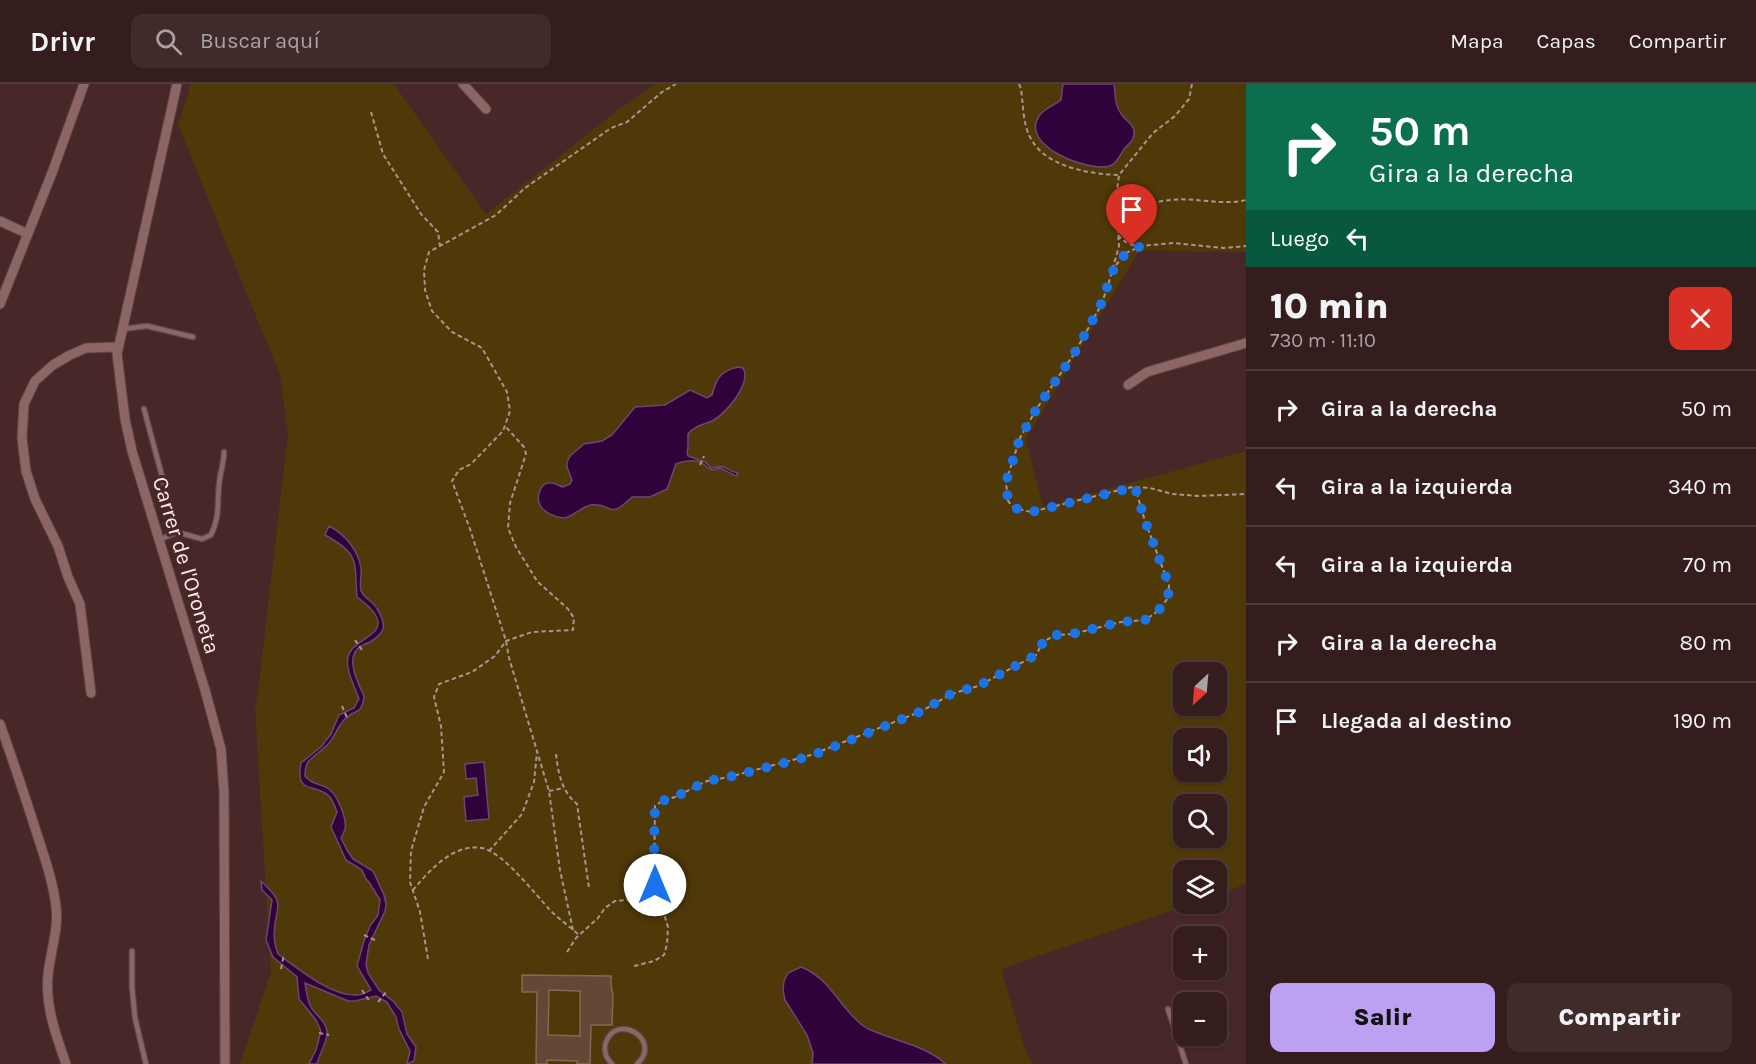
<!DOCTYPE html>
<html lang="es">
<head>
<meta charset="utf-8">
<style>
  :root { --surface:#351d1d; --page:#402a2a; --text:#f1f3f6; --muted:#aaa2a4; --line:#4f3b3b; --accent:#bca0f2 }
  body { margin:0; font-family:Karla,sans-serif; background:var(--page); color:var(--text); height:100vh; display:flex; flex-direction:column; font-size:22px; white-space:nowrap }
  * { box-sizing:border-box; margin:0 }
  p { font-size:20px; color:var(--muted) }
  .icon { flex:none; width:33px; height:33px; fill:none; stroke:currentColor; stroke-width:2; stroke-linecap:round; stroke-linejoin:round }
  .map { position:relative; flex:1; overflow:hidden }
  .drawer { display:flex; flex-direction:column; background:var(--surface); width:510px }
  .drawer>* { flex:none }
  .guide { background:#0b6e4f; color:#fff; overflow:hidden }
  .needle { width:39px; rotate:206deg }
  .controls { position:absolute; left:1173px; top:578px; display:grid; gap:12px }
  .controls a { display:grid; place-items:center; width:54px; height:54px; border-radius:12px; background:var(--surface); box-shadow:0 2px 4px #0004,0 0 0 2px var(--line); font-size:30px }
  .pin { position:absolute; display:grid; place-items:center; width:51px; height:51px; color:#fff; margin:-62px -26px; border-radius:50% 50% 50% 0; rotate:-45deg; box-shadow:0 0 6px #0007 }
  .pin .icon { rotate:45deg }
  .me { position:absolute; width:66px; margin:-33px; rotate:0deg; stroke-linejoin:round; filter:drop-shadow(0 0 4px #0008) }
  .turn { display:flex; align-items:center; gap:21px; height:126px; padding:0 24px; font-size:27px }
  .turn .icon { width:78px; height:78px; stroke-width:2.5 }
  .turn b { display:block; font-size:42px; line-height:51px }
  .then { display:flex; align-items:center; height:57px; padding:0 24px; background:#0003; gap:12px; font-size:22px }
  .round { display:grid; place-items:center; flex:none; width:63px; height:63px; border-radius:12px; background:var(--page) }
  .overview { display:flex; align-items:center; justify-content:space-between; height:102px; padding:0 24px }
  h1 { font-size:36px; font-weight:800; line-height:45px }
  .primary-button { display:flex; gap:12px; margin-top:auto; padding:12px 24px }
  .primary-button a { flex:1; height:69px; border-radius:12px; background:var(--accent); color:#111; font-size:24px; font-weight:800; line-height:69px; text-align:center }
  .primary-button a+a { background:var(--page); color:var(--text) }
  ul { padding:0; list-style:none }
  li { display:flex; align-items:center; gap:18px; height:78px; padding:0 24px; border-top:2px solid var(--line) }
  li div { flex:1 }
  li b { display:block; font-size:22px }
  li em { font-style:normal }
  header { display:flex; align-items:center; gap:36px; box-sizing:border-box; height:84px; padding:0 30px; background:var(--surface); border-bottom:2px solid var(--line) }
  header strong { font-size:28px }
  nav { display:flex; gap:33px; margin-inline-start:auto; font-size:21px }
  .search { width:420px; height:54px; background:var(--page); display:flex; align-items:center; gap:15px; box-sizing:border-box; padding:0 21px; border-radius:12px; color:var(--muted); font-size:22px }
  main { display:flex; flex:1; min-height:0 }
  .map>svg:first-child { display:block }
  .green { fill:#4f3909; fill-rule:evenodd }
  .water { fill:#31013b; stroke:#6e4770; stroke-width:1.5 }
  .building { fill:#644735; stroke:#866754; stroke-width:1.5; fill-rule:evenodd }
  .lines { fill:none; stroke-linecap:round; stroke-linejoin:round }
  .service-casing { stroke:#5e4444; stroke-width:7 }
  .minor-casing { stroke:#5e4444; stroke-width:11 }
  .path { stroke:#ab9392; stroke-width:2; stroke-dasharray:4.5 3; stroke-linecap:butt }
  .service { stroke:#8c6665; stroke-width:4.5 }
  .minor { stroke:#8c6665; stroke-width:9 }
  .route { stroke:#1a73e8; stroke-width:10; stroke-dasharray:0 18 }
  .labels { text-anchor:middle; stroke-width:6; stroke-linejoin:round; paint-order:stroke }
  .street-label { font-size:22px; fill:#fdebea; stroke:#472727 }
</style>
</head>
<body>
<header>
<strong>Drivr</strong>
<div class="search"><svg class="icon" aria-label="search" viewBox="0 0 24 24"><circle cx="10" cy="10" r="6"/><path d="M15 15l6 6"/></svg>Buscar aquí</div>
<nav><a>Mapa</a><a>Capas</a><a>Compartir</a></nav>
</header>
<main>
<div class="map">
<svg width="1246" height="980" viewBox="0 0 1246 980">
  <rect width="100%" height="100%" fill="#472727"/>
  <path class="green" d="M191,0H394L486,130L618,26L656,0H1246V168L1139,167L1026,355L1043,423L1246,367V800L1217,811L1216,786H1184V819H1194L1001,885L1024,962L1033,980H240L271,888L255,625L258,607L288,350L280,291L178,41ZM1184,588H1216V621H1184ZM1184,654H1216V687H1184ZM1184,720H1216V753H1184Z"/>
  <path class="water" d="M1063,0H1114C1116,12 1114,21 1122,31C1126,37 1135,41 1134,49C1134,57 1129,59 1125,64C1120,70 1118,79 1110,82C1088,88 1019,62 1039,32C1043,25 1055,21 1061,16Z
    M738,283L743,284C752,299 726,330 712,337C703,341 694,342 688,350V363L687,369L688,372L705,378L711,384C728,380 724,386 738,389L736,392L720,384C709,388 710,385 702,379C695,375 683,377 676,380L667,405L650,413H632C606,438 614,418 591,421C580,423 571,435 563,434C555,433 544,429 540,421C536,414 540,399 549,399C553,398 559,402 563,403L570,400L572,396L567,383V378L570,372L584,360L602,357L612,351L635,323L665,321L690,306L707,314L712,311C716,295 720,287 738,283Z
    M329,442C345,450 358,466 361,484C362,492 359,500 361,507C363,512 367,514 370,517C377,522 385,537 383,545C381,551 375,555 370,558C364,560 358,563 355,568C348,580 359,601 364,612C362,632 354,625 345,635C338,642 335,652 329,659C323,666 314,671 308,678C305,683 305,687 305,692C313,702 321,699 329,705C338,712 347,735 345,745C344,748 343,751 341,754L347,766L353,775L373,787L384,811L386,820L385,827L369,861L366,880L368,889L379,906L394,918L402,928L407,950L416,963L414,977L407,980L410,967L399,945L396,933L387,918L376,912L355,917H348L305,899C306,906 307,916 311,923C315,931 326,937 327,947C328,958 319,970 317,980H309L316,966L321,947L316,936L299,915L297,893L273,873L266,856L272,816L262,806L261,797C288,822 275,820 274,850C274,857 276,864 278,870C297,884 332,913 357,911C362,911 367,908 371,906L357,882L364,857L370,842L378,831L380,816L369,798L366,795L362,786L346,776L331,743L337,728C335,723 333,715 328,711C314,699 295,711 301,679L321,663L331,650L339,631L354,624L359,615C355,603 345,585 348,573C353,554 384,553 377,534C373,525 365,519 357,513C354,477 361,471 325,451Z
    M484,678L489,735L466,737L464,713L478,711L476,694L466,695L465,680Z
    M801,883C831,894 841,927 865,943C869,946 874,947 878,949C901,958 927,963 946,980H812L813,969L807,951L785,916L783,906L784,897L788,889Z"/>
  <path class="building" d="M522,891L611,892V901L613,911L612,941H591L590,980H577V977L547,976V980H536L537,908H522ZM549,906L580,907V952L548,951Z"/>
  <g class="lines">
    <g class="service-casing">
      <path id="service" d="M122,245L147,242L193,253
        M144,325L177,448
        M159,456L177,448L202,455L211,451C220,433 217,420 219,401C220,389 224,379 224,368
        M132,867V903L135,934L146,980
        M1168,925L1186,980
        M612,980C606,974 603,967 606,958C617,928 663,956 637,980"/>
    </g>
    <g class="minor-casing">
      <path id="minor" d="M177,0L117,270L125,335L132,367L205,606L221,665L224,708L225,980
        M463,0L486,25
        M0,137L28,150
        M0,220L52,89L84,0
        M1128,301L1147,288L1246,259
        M91,609L80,520L68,493L58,462L35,415L26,387L22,354L24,320L35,297L53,281L70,271L86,264L118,263
        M0,640C12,674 24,709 35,744C43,769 53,796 56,823C59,845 50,869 48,891C45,922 56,951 66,980"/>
    </g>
    <path class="path" d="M1019,0L1021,5C1023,19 1023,38 1029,51C1043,83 1089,90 1119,91
      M1192,0L1189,15L1175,32L1153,49L1119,91L1116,114L1119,162L1107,205L1100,223L1074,270L1037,324L1020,354L1006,398L1008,417L1014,424L1031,428L1132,403L1150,404L1172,410L1199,412L1246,410
      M371,28L383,70L421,130L438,148L440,162
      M1117,134C1135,127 1151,117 1171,116C1195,113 1222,122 1246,116
      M1118,151C1124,158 1129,161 1138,162
      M1116,181L1126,169L1141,162L1173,159L1224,164L1246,162
      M700,381L704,372
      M355,556L362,566
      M342,622L348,636
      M556,670C558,689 562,708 577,720L589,804
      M549,707L564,704
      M489,767L522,730L534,698L537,668
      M413,806C429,787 453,759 482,764C503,768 535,810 550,826C559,835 569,842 579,851
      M573,846L560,786L549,707L509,574L506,557L470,445L452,397L459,386L471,380L503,347L510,327L507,308L482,264L452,248L432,227L425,206L424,186L429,168L496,131L525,104L611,44L627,38L662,8L676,0
      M364,851L375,856
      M567,868L576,854L598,834L605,824L615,817L639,815L655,801
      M428,875L420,828L410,798L411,767L424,723L444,688L441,642L434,613L439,600L472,588L495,572L506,557L532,548L573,546L574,534L568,525L537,497L516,463L508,444L510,419L526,370L524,363L505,342
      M634,882L654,877L664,871L667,860L668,843L654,797L655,722L662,717L675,713L707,697L729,693L811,671L922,627L951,610L978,602L1036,571L1043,558L1055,551L1072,550L1121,538L1145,536L1158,527L1168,514L1169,501L1145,437L1135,403
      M281,885L284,870
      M362,906L370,918
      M378,918L387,907
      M319,949L329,951"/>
    <use href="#service" class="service"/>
    <use href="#minor" class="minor"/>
  </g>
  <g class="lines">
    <path class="route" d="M655,801L654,759L655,722L662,717L675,713L707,697L729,693L811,672L922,627L951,610L978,602L1036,571L1043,558L1055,551L1072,550L1121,538L1145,536L1158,527L1168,514L1169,501L1145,437L1135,403L1031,428L1014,424L1008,417L1006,398L1020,354L1037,324L1074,270L1100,223L1114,184L1126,169L1141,162H1132"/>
  </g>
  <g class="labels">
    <g class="street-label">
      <text transform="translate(187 481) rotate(73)" y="8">Carrer de l'Oroneta</text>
    </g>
  </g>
</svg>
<div class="controls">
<a><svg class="needle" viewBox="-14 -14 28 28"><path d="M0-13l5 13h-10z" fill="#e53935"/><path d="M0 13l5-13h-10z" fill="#aaa2a4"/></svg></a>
<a><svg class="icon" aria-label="sound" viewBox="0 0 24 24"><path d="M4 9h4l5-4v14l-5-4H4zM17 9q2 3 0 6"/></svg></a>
<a><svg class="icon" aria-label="search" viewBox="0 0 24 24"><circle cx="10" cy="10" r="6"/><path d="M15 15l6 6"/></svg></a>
<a><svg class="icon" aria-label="layers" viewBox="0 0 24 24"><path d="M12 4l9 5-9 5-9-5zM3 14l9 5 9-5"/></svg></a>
<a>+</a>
<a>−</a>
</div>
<div class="pin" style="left:1132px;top:162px;background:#d93025"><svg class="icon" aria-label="arrive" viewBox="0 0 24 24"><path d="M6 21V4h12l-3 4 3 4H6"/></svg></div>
<svg class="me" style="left:655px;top:801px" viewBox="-20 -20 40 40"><circle r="19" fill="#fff"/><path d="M0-13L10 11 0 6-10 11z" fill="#1a73e8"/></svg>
</div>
<section class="drawer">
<div class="guide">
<div class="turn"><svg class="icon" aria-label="right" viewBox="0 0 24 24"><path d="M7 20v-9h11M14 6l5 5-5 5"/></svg><div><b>50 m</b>Gira a la derecha</div></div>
<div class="then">Luego<svg class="icon" aria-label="left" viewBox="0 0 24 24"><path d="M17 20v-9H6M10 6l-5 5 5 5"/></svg></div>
</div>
<div class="overview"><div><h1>10 min</h1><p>730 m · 11:10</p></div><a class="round" style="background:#d93025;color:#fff"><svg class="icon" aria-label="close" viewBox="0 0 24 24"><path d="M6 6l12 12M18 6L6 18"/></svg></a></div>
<ul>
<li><svg class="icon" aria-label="right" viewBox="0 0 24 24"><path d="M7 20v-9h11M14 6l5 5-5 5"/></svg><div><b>Gira a la derecha</b></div><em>50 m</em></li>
<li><svg class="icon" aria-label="left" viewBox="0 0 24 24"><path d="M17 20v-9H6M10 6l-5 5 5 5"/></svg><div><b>Gira a la izquierda</b></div><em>340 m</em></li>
<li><svg class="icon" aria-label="left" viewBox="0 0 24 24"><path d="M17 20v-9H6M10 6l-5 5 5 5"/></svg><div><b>Gira a la izquierda</b></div><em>70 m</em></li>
<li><svg class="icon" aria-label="right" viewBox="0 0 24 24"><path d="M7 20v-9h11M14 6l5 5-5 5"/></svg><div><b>Gira a la derecha</b></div><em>80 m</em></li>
<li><svg class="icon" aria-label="arrive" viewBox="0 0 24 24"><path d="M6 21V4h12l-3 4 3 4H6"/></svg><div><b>Llegada al destino</b></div><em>190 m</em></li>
</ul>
<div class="primary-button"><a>Salir</a><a>Compartir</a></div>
</section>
</main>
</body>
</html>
